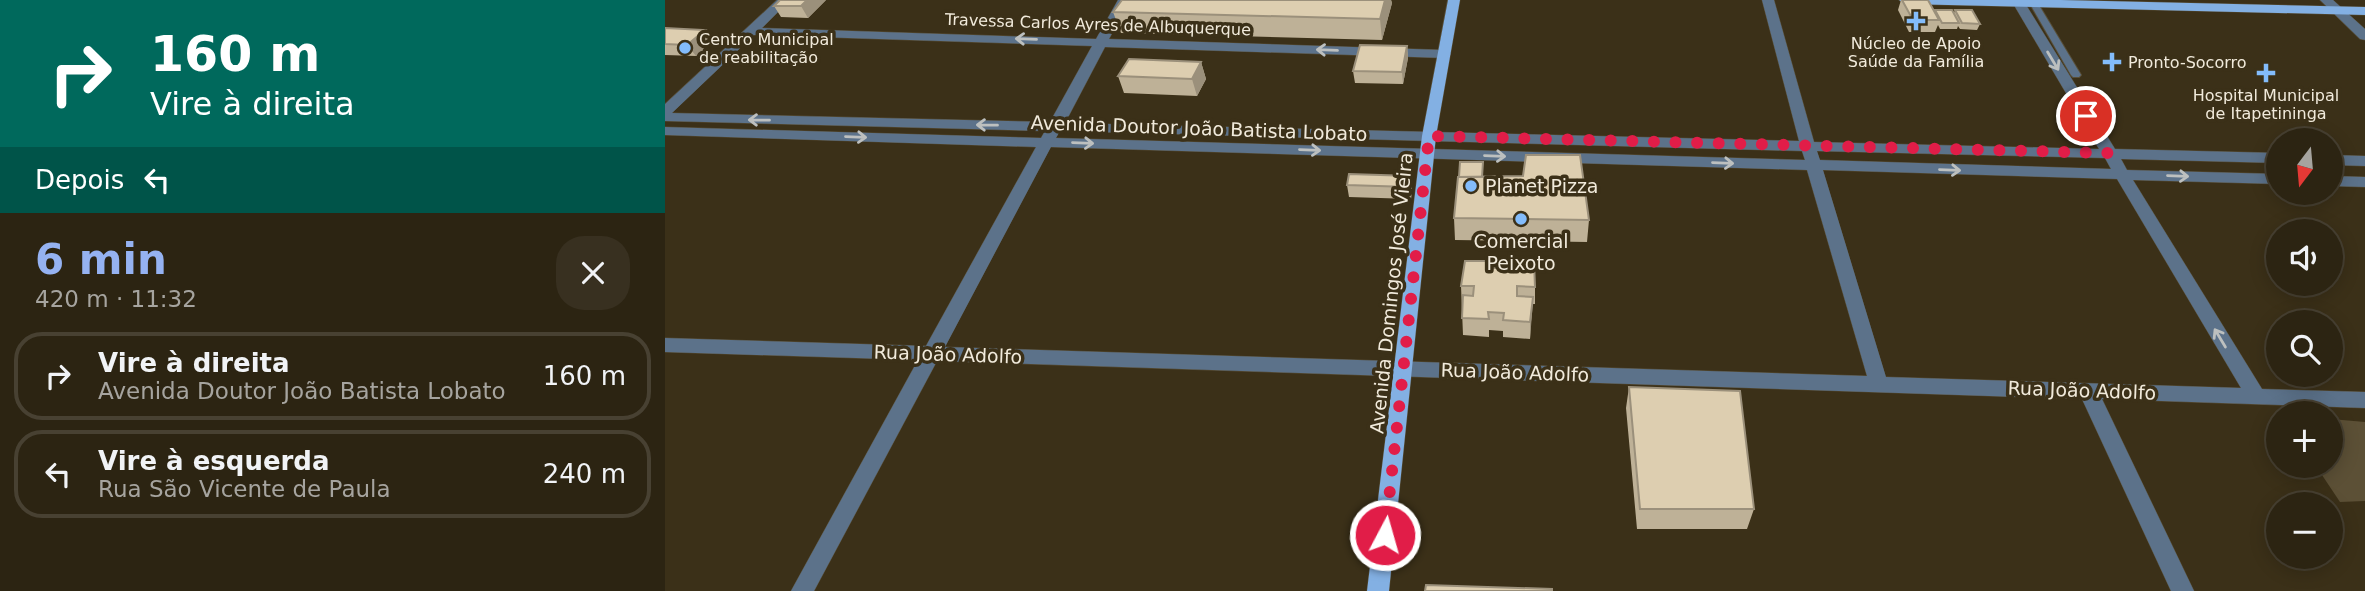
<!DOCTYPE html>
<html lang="pt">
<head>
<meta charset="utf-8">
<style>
  :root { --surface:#2c2412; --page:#383020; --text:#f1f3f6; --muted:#a6a49f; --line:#484132; --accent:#95b2f1 }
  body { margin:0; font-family:"DejaVu Sans",sans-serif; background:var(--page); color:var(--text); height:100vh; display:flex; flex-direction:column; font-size:26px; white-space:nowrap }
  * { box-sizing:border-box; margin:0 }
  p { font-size:23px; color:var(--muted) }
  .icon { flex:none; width:38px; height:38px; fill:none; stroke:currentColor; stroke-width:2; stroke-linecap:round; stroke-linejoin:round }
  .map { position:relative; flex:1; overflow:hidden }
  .sheet { display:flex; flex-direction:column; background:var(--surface); width:665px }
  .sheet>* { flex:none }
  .hud { background:#00695c; color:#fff; overflow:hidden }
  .needle { width:46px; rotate:196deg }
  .buttons { position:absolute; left:1601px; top:128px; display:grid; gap:14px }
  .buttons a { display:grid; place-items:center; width:77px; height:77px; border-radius:50%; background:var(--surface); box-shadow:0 4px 18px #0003,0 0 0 2px var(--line); font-size:35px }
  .pin { position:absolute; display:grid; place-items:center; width:60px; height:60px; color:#fff; margin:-30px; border:4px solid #fff; border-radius:50%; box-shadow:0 2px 7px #0007 }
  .me { position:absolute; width:77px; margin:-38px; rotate:6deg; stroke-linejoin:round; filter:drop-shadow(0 0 5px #0008) }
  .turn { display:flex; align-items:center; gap:24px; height:147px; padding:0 35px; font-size:32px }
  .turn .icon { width:91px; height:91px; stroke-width:2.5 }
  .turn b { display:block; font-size:49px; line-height:60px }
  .then { display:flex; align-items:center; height:66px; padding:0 35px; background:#0003; gap:14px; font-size:26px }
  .round { display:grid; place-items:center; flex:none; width:74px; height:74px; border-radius:28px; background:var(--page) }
  .overview { display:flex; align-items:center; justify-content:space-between; height:119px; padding:0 35px }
  h1 { font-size:42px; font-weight:800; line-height:52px; color:var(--accent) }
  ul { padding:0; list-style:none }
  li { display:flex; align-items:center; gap:21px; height:88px; margin:0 14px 10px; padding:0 21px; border:4px solid var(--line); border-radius:28px }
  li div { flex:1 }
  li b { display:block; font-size:26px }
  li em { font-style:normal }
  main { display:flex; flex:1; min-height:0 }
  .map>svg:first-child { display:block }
  .green { fill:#5c5036 }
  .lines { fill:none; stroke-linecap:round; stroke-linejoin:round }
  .service-casing { stroke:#584e37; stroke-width:2 }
  .minor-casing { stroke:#584e37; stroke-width:1 }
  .primary-casing { stroke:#584e37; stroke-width:1 }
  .service { fill:#5c728a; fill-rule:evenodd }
  .minor { fill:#5c728a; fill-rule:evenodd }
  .primary { fill:#83b0e3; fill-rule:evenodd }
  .wall { fill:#beb197 }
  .shaded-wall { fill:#9b907b }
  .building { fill:#ddceb0; stroke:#9b907b; stroke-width:2 }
  .oneway { stroke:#bdc0bf }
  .route { stroke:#e11d48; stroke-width:12; stroke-dasharray:0 21.6 }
  .poi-dot { fill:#83bcfb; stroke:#3b3018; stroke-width:2.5 }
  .labels { text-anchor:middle; stroke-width:7; stroke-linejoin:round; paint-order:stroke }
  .far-street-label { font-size:16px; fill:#f1eadb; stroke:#3b3018 }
  .far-poi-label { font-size:16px; fill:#f1eadb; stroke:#3b3018; text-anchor:start }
  .street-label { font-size:19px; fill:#f1eadb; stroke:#3b3018 }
  .poi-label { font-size:19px; fill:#f1eadb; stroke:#3b3018; text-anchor:start }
</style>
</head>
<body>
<main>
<section class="sheet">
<div class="hud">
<div class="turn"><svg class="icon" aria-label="right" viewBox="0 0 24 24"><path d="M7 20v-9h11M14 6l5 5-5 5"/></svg><div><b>160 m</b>Vire à direita</div></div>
<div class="then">Depois<svg class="icon" aria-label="left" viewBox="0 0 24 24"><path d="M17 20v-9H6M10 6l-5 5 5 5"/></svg></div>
</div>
<div class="overview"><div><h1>6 min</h1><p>420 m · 11:32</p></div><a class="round"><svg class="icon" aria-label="close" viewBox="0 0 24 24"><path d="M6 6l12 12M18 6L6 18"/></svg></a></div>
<ul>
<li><svg class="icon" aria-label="right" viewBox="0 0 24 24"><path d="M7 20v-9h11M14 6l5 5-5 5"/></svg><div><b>Vire à direita</b><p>Avenida Doutor João Batista Lobato</p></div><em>160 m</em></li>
<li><svg class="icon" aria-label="left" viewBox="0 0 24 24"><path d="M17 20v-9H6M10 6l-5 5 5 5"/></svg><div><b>Vire à esquerda</b><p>Rua São Vicente de Paula</p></div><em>240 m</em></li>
</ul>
</section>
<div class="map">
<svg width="1700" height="591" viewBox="0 0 1700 591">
  <rect width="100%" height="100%" fill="#3b3018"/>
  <path class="green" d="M1666,419L1700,422V501L1675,502L1651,466H1666Z"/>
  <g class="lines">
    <g class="service-casing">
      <path id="service" d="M1365,0L1372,2L1416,75L1414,77H1408L1406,75L1364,2Z"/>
    </g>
    <g class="minor-casing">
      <path id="minor" d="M112,0H125L97,28L431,39L453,0H465L444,39L779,50L786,54L779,58L440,47L400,123L1134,141L1097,0H1109L1149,142L1434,149L1346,0H1358L1450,149L1614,153V163L1456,159L1462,170L1614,174V184L1468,180L1597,389L1700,392V408L1437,399L1529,591H1506L1417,399L272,361L149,591H126L253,360L0,352V338L261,346L371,147L0,135V127L376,138L380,131L0,121V104ZM89,35L427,46L385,122L7,113ZM395,131L1137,151L1140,160L391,138ZM386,147L1142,170L1202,376L280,347ZM1152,151L1440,158L1446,169L1155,160ZM1158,170L1452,179L1576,388L1221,377Z
        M1655,0H1668L1700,29V40L1695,39Z
        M1666,155L1700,156V166L1666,165Z
        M1666,176L1700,177V187L1666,186Z"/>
    </g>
    <g class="primary-casing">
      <path id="primary" d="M783,0H795L771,136L724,591H702L757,136Z
        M1234,0H1396L1700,7V15L1240,4Z"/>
    </g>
    <use href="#service" class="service"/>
    <use href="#minor" class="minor"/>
    <use href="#primary" class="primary"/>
  </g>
  <path class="wall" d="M161,0L143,18L116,17L109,6Z
    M457,0H726L727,3L717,40L456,33L448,12Z
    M1236,0H1263L1269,11L1270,10L1289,13L1290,10L1315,24L1312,30L1295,29L1293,26L1292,29H1275L1273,25L1270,32H1244L1233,10Z
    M0,28L49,41L31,56L0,55Z
    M742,46L743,58L738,84L690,83L688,71Z
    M536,62L541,79L532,96L459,93L453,76Z
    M746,176L747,188L746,199L684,197L682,185Z
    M818,177L924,220L922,242L790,240L789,218Z
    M828,268L870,287V304H867L865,339L838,337V331L824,330V337L798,335L796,286Z
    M964,387L1089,509L1082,529H972L961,408Z"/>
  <path class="shaded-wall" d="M142,0H161L143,18L136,6Z
    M720,0H726L727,3L717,40L715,19Z
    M40,30L49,41L31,56L22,45Z
    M742,46L743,58L738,84L737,72Z
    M536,62L541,79L532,96L527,79Z
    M746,176L747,188L746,199L744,187Z
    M868,297L867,314L865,339V322Z"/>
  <path class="building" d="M115,0H142L136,6H109Z
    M457,0H720L715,19L448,12Z
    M1237,0H1263L1274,20H1248Z
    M1270,10H1287L1294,23H1277Z
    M1290,10H1307L1315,24L1297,23Z
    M0,28L40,30L22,45L0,44Z
    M695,45L742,46L737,72L688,71Z
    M464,59L536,62L527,79L453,76Z
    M861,155H915L924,220L789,218L793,177L858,176Z
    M795,162H818L817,177H794Z
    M684,174L746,176L744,187L682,185Z
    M800,261H828L827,268H839V261L869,262L870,287L852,286V296L868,297L865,322L838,320L839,313L823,312L824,319L797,318L798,295L808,296L809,286H796Z
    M964,387L1075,391L1089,509H975Z
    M761,585L887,589V591H760Z"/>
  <defs><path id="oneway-shaft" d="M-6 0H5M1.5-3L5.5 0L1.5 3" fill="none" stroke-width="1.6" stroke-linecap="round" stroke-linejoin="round" transform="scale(1.75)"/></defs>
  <g class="oneway">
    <use href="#oneway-shaft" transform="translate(361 39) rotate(-178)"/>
    <use href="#oneway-shaft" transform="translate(662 50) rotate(-178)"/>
    <use href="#oneway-shaft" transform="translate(1388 61) rotate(59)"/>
    <use href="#oneway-shaft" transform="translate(94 120) rotate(-179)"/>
    <use href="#oneway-shaft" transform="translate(322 125) rotate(-179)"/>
    <use href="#oneway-shaft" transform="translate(191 137) rotate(2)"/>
    <use href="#oneway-shaft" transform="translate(418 143) rotate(2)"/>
    <use href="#oneway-shaft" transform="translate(645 150) rotate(2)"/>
    <use href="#oneway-shaft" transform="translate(830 156) rotate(2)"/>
    <use href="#oneway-shaft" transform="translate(1058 163) rotate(2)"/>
    <use href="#oneway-shaft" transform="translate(1285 170) rotate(2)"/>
    <use href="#oneway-shaft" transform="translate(1513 176) rotate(2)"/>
    <use href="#oneway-shaft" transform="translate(1555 338) rotate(-121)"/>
  </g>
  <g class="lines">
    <path class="route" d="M720,535L764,136L1443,153L1421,116"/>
  </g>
  <g class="poi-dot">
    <path d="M1247.5 10.5h7v7h7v7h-7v7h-7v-7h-7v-7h7z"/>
    <circle cx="20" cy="48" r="7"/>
    <path d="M1443.5 51.5h7v7h7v7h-7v7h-7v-7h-7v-7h7z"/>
    <path d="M1597.5 62.5h7v7h7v7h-7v7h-7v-7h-7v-7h7z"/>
    <circle cx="806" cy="186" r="7"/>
    <circle cx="856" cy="219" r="7"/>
  </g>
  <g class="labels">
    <g class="far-street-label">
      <text transform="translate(433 24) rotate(2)" y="6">Travessa Carlos Ayres de Albuquerque</text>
    </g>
    <g class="far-poi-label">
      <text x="34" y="45">Centro Municipal<tspan x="34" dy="18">de reabilitação</tspan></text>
      <text x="1251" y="49" text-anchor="middle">Núcleo de Apoio<tspan x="1251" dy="18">Saúde da Família</tspan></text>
      <text x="1463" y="68">Pronto-Socorro</text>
      <text x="1601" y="101" text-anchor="middle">Hospital Municipal<tspan x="1601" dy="18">de Itapetininga</tspan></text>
    </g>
    <g class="street-label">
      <text transform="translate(534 128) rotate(2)" y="7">Avenida Doutor João Batista Lobato</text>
      <text transform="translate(726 293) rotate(-84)" y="7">Avenida Domingos José Vieira</text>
      <text transform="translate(283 354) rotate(2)" y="7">Rua João Adolfo</text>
      <text transform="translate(850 372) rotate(2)" y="7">Rua João Adolfo</text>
      <text transform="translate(1417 390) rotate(2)" y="7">Rua João Adolfo</text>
    </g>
    <g class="poi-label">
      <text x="820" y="193">Planet Pizza</text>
      <text x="856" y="248" text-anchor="middle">Comercial<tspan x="856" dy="22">Peixoto</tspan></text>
    </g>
  </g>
</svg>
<div class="buttons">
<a><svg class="needle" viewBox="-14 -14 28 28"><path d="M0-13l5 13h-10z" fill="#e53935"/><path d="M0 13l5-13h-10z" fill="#a6a49f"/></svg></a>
<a><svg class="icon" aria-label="sound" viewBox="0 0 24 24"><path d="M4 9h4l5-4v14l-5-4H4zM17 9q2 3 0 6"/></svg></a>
<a><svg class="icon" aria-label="search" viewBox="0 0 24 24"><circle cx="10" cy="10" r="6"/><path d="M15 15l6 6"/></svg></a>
<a>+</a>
<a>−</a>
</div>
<div class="pin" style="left:1421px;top:116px;background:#d93025"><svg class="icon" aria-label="arrive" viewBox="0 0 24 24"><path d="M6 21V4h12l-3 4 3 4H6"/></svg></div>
<svg class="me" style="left:720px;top:535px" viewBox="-20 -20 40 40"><circle r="17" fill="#e11d48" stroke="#fff" stroke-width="3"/><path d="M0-11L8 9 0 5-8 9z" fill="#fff"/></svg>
</div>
</main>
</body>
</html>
